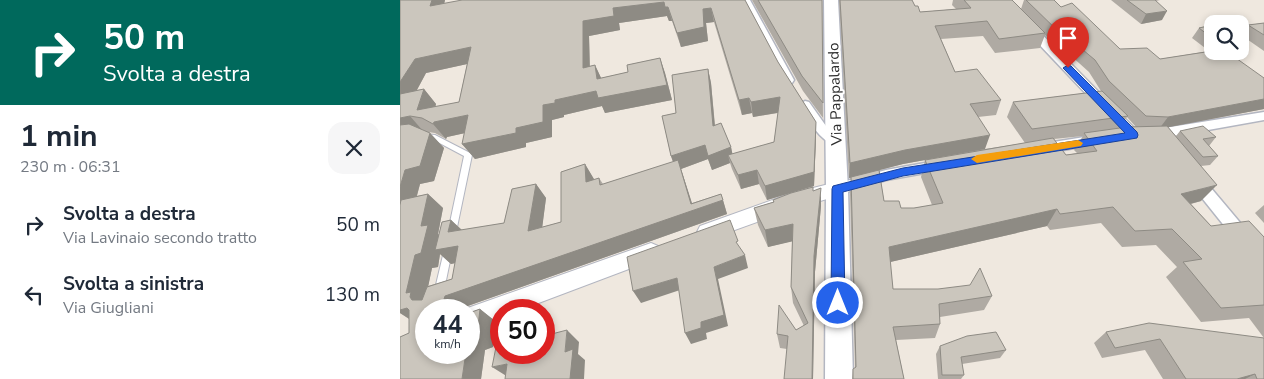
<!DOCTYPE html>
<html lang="it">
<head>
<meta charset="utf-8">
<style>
  :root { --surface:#fff; --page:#f6f6f7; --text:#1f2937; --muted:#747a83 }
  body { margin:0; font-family:"Nunito Sans",sans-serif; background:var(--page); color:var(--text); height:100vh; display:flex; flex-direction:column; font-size:19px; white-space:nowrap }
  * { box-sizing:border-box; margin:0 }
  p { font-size:16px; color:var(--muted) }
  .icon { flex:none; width:28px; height:28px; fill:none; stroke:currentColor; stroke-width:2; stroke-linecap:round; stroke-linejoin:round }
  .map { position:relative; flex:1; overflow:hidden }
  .side { display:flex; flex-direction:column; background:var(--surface); width:400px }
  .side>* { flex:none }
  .top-card { background:#00695c; color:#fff; overflow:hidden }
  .tools { position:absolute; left:804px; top:15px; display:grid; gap:10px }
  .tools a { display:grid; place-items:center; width:45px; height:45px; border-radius:10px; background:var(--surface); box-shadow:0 2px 8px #0003; font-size:25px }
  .speed { position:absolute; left:15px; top:299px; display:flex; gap:10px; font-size:25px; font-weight:700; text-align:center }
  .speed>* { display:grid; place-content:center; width:65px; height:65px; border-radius:50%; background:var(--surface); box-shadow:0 2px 8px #0003; line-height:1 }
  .speed small { font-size:12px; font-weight:400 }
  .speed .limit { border:8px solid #d22; background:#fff; color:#111 }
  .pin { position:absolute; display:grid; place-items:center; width:42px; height:42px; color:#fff; margin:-51px -21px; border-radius:50% 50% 50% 0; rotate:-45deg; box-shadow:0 0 5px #0007 }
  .pin .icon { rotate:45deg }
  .me { position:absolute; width:55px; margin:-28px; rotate:0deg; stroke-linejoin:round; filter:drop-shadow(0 0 4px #0008) }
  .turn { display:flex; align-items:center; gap:18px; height:105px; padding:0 20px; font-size:22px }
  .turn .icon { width:65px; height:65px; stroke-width:2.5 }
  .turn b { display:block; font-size:35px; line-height:42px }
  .round { display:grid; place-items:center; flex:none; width:52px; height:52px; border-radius:15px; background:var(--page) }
  .summary { display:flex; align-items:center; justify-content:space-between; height:85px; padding:0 20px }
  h1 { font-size:30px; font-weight:700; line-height:38px }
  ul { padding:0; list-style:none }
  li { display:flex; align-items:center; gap:15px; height:70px; padding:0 20px }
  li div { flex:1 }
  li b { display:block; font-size:19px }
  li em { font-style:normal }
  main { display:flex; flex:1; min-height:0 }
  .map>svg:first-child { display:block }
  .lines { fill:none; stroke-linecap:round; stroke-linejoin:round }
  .service-casing { stroke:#b3b6c1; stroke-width:2 }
  .minor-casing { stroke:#b3b6c1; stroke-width:3 }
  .tertiary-casing { stroke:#b3b6c1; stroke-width:2 }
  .secondary-casing { stroke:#b3b6c1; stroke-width:3 }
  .service { fill:#fff; fill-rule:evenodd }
  .minor { fill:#fff; fill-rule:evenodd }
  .tertiary { fill:#fff; fill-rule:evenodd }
  .secondary { fill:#fff; fill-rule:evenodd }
  .wall { fill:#afaaa3; fill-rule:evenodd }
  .shaded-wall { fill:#8e8b84 }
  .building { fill:#cbc6bd; stroke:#8e8b84 }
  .route { fill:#2563eb; stroke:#184099 }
  .slow { fill:#f59e0b }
  .labels { text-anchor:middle; stroke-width:4; stroke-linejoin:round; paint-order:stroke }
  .street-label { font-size:15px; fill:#2d2d2d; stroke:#fff }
</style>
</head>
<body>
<main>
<section class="side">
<div class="top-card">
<div class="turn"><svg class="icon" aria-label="right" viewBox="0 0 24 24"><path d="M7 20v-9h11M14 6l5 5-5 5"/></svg><div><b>50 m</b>Svolta a destra</div></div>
</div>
<div class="summary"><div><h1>1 min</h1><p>230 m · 06:31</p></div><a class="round"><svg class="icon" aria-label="close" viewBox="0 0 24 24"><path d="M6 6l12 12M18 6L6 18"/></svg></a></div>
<ul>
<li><svg class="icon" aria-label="right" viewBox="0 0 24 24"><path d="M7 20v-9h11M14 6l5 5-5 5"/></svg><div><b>Svolta a destra</b><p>Via Lavinaio secondo tratto</p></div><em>50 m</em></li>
<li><svg class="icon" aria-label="left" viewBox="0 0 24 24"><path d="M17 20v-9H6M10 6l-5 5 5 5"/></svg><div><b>Svolta a sinistra</b><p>Via Giugliani</p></div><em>130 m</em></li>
</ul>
</section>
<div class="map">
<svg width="864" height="379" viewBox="0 0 864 379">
  <rect width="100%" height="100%" fill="#efe8df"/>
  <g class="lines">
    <g class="service-casing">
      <path id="service" d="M24,134L35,135L70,153L72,155L56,232L55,234L52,235L49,234L48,232L64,156L32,139L24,138L23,136Z
        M48,247L51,248L52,251L40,310H30L44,251L45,248Z"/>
    </g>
    <g class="minor-casing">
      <path id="minor" d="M340,0H350L394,80L392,83H384L382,80Z
        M597,0H608L738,132L740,135L738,138H728Z
        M405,101L409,102L426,126L443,141L441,144C423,149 407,117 399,105Z
        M864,112V120L752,140L747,138L745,135L747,132L752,130Z
        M697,135L702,137L704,140L702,143L641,154L636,152L634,149L636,146L641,144Z
        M542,160L547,161L549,165L547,169L486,180L437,195L432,193L430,189L432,185L486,170Z
        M795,173L800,175L864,251V270L858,268L790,183L788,179L790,175Z"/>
    </g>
    <g class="tertiary-casing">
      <path id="tertiary" d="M437,182L444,184L446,189L444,194L393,209L307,240L300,238L297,232L300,226L389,194Z
        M251,243L258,246L261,252L258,258L120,310H101V317L69,329V310H62Z"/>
    </g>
    <g class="secondary-casing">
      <path id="secondary" d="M424,0H438L448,189L453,379H425L426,189Z"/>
    </g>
    <use href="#service" class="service"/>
    <use href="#minor" class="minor"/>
    <use href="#tertiary" class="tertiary"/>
    <use href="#secondary" class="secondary"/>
  </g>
  <path class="wall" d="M0,0H45L44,4L62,0H345L378,62L416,122V137L414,186L367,200L359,184L341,189L332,169L330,163L312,170L308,159L281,169L292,203L321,194L327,214L62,308L65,310H26V352H69V313L80,309L95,321L93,347L85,350L81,379H0V337L9,333V319L0,313ZM267,16L269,21H272L281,47L308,41L306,23L314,22L342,115L352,113L353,117L378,113L374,142L332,154L331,147L321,123L315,125L311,83L308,69L272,75L276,113L262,116L271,156L273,162L203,184L199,178L194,180L185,164L161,172V222L142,227L146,198L136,184L112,189L104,223L62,230L51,220L42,222L39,235L38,234L43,208L28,194L17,196L20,184L34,181L44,148L30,133L28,132L35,133L46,139L47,137L65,133L62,144L75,159L126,147V143L152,137V120L164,117V115L202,106L205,113L272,100L265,73L260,58L227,65L228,72L201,78L195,65L190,66L189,36L220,30L219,23ZM67,64L59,102L35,107L36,104L24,89L17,90L26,73ZM40,254L51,264L55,263L52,279L28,286L32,268L38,267Z
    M352,0H422L423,118L403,91Z
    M439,0H512L515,6L520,12L556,9L552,5L553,0H612L621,9L624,0H654L661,7L720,49L760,59L809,51L792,38L799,28L812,25V51L864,78V109L768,127L776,136L780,131L816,137L809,146L818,156L810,165L801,166V201L791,204L811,226L864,237V338L849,318L801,322L766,277L777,267L756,245L722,247L701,223L650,230L647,226L490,262L493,289L592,296L584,310L540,317V324L535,338L496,340L504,379H452L453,369L455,368L450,194L451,178H449ZM645,35L656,46H660L689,72L701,91L613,102L607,117L625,143L585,149L578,117L596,115L601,100L555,72L541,39L583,36L595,53L640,48ZM727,117L736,127L720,128ZM683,136L674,150L677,153L666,155L654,139ZM525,160L521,177L532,205L514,208H501L484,201L479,170L503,164Z
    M711,0H760L756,1L762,20L741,24Z
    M864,23V51L841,35L848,25Z
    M413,191L421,206L415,272L413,379L387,349L380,348L377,334L396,330L404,326L393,303L391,287L392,241L368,247L358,225L354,208L373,202V200Z
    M864,205V223L855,213Z
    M706,332L864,338V379H763L745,350L702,358L694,343Z
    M540,346L606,350L600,358L562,364L564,375L561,379H538L536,354Z"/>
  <path class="shaded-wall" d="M32,0H45L40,21L30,6Z
    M264,2L268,7L272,21H269L267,16L219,23L220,30L189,36L190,82L183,68V21L213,8Z
    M311,8L314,22L306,23L308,41L281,47L277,33L303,9Z
    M767,11L762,20L741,24L746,14Z
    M71,47L81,61L26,73L6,110L0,104V82L15,59Z
    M260,58L265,73L272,100L205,113L202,106L164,115V117L152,120V137L126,143V147L75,159L62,144L116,128L143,105L155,100L196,91Z
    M195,65L202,80L197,79Z
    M308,69L311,83L316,140L313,126Z
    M24,89L36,104L31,123L17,110Z
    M380,97L382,112L353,117L351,102Z
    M349,98L352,113L342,115L339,100Z
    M864,99V109L759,129L768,117Z
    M68,115L79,130L47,137L46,139L33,124L34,122Z
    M10,116L23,131L0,134V118Z
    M416,122V137L414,186L367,200L365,186Z
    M30,133L44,148L34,181L20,184L15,202L0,206V187L5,170Z
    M590,135L585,149L503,164L449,178L450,163L505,150Z
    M305,145L331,147L334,161L328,155L330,163L312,170L308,159L281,169L294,210L323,200L327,214L62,308L65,310H51L44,299L45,296L276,170L271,156Z
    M185,164L194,179L195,196L186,182Z
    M357,170L359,184L341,189L338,175Z
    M136,184L146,198L140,245L128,231Z
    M817,185L801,201L766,210L781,194Z
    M421,188V206L415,272L413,379H412L414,256Z
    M28,194L43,208L38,234L44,239L58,246L73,259L51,264L40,254L38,267L32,268L25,302L12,300L6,293Z
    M657,209L647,226L486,263L489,247Z
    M51,220L66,234L48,232Z
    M393,224L394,241L368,247L365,230Z
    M345,255L348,268L318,279L328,326L306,333L307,339L291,344L285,333L314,267Z
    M277,278L283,289L241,303L233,291Z
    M7,308L25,320L16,323L0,313V310Z
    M80,309L95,321L93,347L85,350L81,379H62L66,352H69V338Z
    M144,329L148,333L146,349L144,347Z
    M167,330L179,342L178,354L185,360L184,379H170L165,352Z
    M107,364L108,377L92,367Z
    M855,374L845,379H837Z"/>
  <path class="building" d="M0,0H32L30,6L62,0H345L378,62L416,122L414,172L365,186L357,170L338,175L328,155L374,142L380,97L351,102L349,98L339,100L311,8L303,9L304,27L277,33L268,7H265L264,2L213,8L214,16L183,21V68L195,65L197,79L228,72L227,65L260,58L267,85L198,98L196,91L155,100V103L143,105V122L116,128V133L62,144L68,115L34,122L33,124L22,118L10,116L0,118V94L24,89L17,110L59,102L71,47L15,59L0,82Z
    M358,0H422L423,103L402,76Z
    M440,0H512L515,6H518L520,12L571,8L564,0H612L645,33L599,39L587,21L535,26L555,72L577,69L601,100L570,104L590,135L505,150L450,163Z
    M626,0H654L661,7L672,3L720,49L747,48L760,59L812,51H826L864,78V99L768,117L746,116L709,81L695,60L664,34H661Z
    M727,0H755L767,11L746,14Z
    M864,23V35L848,25Z
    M812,25V38L799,28Z
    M308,69L313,126L321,123L331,147L308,156L305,145L271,156L262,116L276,113L272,75Z
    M702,91L728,116L632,129L613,102Z
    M9,124L30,133L20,166L5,170L0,187V125Z
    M767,126L817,185L781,194L811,226L849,221L864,237V305L821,308L783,262L802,259L772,229L735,231L713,207L660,214L657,209L489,247L493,289H538L570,285L580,268L592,296L539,304L540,324L493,327L504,379H453V369L456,367L451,177L479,170L484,201H499L501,208H514L543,203L525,160L653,138L666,155L697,151L684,133L727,127Z
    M803,126L816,137L803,139L818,156L803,157L780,131Z
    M278,160L291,204L321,194L323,200L45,296L44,299L51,300V310H26V352H66L62,379H0V337L9,333V310L7,308L0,310V205L1,200L28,194L21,226L28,225L21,253L15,255L6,293L11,292L10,297L12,300H22L27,287L52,279L58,246L35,250L42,222L51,220L48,232L104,223L112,189L136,184L128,231L161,222V172L185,164L186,182L199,178L200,185Z
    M413,187V191L421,188L414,256L412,379H384L388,336L377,334L379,305L396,330L408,323L391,287L393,224L365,230L354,208L374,202L373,200L391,193Z
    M330,220L338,241L336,242L345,255L314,267L324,315L301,322V328L285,333L277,278L233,291L227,257Z
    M80,309L77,336L69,338V313Z
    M749,323L864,338V379H857L855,374L837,379H786L760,339L715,348L706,332Z
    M167,330L165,352L173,349L170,379H105L107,364L92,367L99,332H101V352H144V336Z
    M596,332L606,350L561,357L564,375H542L540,346L567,336Z"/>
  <path class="route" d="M668,65L671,66L737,132L738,135L737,138L503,176L443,192L445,303L443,307L438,309L433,307L431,303L432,189L433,186L503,168L725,133L664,69L663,68Z"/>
  <path class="slow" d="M678,140L683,143L681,146L577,163L571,159L577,155Z"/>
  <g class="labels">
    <g class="street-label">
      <text transform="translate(435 94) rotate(-92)" y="5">Via Pappalardo</text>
    </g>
  </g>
</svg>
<div class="tools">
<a><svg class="icon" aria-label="search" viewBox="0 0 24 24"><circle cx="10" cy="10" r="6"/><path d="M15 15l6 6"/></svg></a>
</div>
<div class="speed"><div>44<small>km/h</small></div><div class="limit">50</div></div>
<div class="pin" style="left:668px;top:68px;background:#d93025"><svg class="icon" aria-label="arrive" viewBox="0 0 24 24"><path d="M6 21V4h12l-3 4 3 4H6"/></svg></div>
<svg class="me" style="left:438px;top:303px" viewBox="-20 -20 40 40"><circle r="17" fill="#2563eb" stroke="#fff" stroke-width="3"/><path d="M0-11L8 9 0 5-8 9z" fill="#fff"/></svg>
</div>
</main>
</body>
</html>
